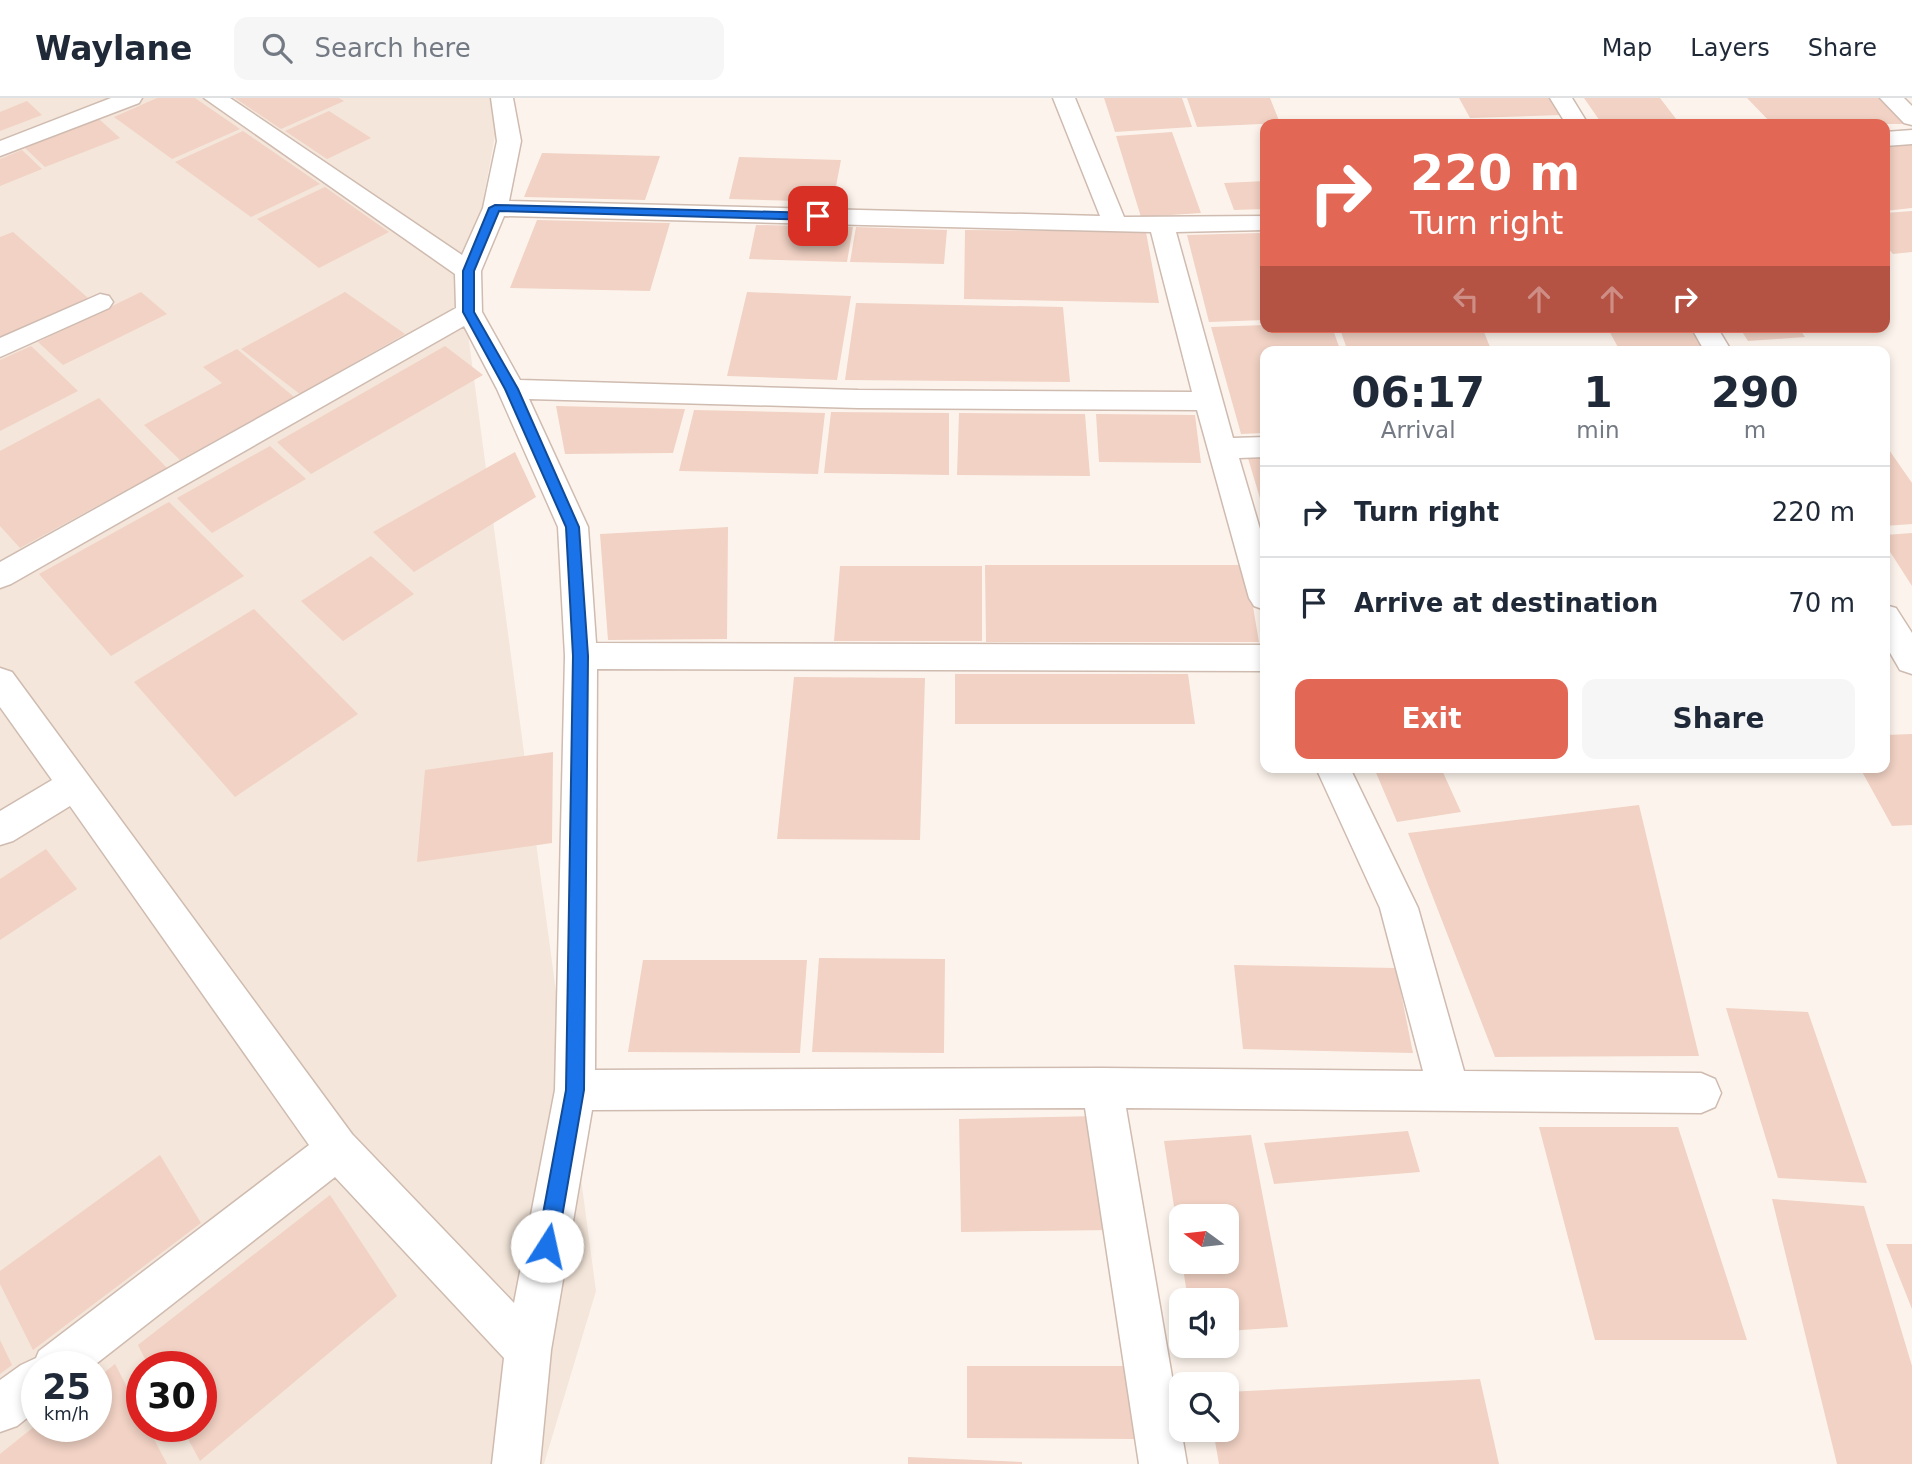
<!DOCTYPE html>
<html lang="en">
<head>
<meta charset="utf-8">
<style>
  :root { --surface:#fff; --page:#f6f6f7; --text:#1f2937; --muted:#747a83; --line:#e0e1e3; --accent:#e26755 }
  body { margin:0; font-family:"DejaVu Sans",sans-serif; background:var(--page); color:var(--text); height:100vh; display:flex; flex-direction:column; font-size:26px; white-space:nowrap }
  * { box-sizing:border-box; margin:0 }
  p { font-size:23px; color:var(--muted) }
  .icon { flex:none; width:38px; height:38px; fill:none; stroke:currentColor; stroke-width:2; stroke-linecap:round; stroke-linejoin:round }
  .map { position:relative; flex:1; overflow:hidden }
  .details { position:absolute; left:1260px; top:248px; width:630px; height:427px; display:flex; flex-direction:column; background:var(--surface); border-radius:14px; box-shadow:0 4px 10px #0003 }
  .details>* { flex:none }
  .banner { position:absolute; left:1260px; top:21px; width:630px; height:214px; border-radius:14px; box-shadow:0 4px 10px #0003; background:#e26755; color:#fff; overflow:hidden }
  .needle { width:46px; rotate:285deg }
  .controls { position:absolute; left:1169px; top:1106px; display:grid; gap:14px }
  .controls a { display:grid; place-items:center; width:70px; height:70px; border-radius:14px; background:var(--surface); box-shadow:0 4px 10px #0003; font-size:35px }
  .speed { position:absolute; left:21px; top:1253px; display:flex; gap:14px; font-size:35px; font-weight:700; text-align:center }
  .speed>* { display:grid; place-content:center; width:91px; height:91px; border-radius:50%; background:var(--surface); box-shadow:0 4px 10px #0003; line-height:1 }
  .speed small { font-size:18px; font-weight:400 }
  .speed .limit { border:10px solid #d22; background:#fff; color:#111 }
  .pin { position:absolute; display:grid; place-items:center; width:60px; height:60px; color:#fff; margin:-30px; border-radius:14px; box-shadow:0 4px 10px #0006 }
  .me { position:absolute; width:77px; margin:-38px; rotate:10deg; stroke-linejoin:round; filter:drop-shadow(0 0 5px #0008) }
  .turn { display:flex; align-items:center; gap:24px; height:147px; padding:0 35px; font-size:32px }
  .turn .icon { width:91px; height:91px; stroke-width:2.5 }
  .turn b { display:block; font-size:49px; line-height:60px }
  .lanes { display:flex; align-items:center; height:66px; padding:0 35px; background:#0003; justify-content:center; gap:35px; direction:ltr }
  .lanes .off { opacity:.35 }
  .eta { display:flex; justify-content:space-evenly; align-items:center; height:119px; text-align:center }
  .eta b { font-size:42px; font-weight:700; line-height:49px }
  .cta { display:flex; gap:14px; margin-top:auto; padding:14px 35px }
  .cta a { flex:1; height:80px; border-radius:14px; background:var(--accent); color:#fff; font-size:28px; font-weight:700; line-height:80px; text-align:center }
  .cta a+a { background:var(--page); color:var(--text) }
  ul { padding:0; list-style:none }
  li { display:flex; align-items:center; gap:21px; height:91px; padding:0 35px; border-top:2px solid var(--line) }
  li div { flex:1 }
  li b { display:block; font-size:26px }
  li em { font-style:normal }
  header { display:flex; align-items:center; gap:42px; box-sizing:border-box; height:98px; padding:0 35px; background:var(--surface); border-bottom:2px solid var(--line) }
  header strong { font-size:33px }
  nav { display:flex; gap:38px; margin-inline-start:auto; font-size:24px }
  .search { width:490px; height:63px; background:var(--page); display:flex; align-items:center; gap:18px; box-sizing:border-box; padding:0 24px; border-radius:14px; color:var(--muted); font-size:26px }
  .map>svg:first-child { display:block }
  .residential { fill:#f4e6da; fill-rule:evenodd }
  .building { fill:#f1d2c4 }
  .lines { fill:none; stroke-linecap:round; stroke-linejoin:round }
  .minor-casing { stroke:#cfbbb0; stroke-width:3 }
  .minor { fill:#fff; fill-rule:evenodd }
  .route { fill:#1a73e8; stroke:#114b97; stroke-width:2 }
</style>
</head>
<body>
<header>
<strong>Waylane</strong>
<div class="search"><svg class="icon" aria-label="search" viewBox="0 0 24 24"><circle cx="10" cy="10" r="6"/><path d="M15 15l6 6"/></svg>Search here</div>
<nav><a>Map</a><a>Layers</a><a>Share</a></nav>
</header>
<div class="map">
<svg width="1912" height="1366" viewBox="0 0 1912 1366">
  <rect width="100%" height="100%" fill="#fcf4ec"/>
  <path class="residential" d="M0,0H502L464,206L596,1193L544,1366H0ZM37,1269H96V1328H37ZM142,1269H201V1328H142Z"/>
  <path class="building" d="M157,0H195L240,31L172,61L114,19Z
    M235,0H339L344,3L281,31Z
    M1104,0H1182L1192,29L1115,34Z
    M1187,0H1270L1280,25L1197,29Z
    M1459,0H1552L1562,17L1470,20Z
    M1584,0H1660L1680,26H1602Z
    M1747,0H1880L1907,26H1772Z
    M27,3L42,17L0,33V14Z
    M329,13L371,40L327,61L285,33Z
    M99,21L120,40L45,69L25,50Z
    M243,33L320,86L251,119L175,64Z
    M1172,34L1201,115L1141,119L1116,38Z
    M1912,44V110L1885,113V46Z
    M22,52L42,71L0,88V61Z
    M542,55L660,58L645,102L524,99Z
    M739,59L841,62L833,104L729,101Z
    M1265,83V111L1234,112L1224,85Z
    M325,89L389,134L319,170L257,121Z
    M1912,113V154L1893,156L1885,147V115Z
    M537,122L670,125L650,193L510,190Z
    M756,127L853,129L847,164L749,161Z
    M856,129L947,132L944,166L850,164Z
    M965,132L1146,134L1159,205L964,201Z
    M13,134L88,200L0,242V139Z
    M1260,135L1265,153V222L1209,224L1187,137Z
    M141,194L167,216L63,267L38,244Z
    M345,194L405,236L300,296L241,251Z
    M747,194L851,198L837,282L727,278Z
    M856,205L1063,209L1070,284L845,282Z
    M1265,227V229H1332L1341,254H1265V335L1241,336L1211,229Z
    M1482,229L1492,254H1348L1341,234Z
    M1607,229H1696L1709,249L1620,253Z
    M1739,229H1798L1805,239L1748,243Z
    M31,248L78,293L0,333V262Z
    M445,248L483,277L311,376L277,344Z
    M1814,249L1817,254H1776V252Z
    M237,251L294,299L180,362L144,327L222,285L203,269Z
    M99,300L167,370L20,450L0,428V353Z
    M556,308L685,311L673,355L565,356Z
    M694,312L825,315L818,376L679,373Z
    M831,314L949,315V377L824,375Z
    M959,315L1085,316L1090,378L957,377Z
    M1096,316L1195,317L1201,365L1099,364Z
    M1885,346L1912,385V426L1885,428Z
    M270,348L306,381L212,435L177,400Z
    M515,354L536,399L414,474L373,434Z
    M1265,356V417L1247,357Z
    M169,404L244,478L111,558L39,476Z
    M728,429L727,541L608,542L600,436Z
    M1912,435V488L1885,446V437Z
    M371,458L414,496L343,543L301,503Z
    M985,467H1246L1259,544H986Z
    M840,468H982V543H834Z
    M254,511L358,616L235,699L134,584Z
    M955,576H1188L1195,626H955Z
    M794,579L925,580L920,742L777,741Z
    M1912,636V727L1892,728L1860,670H1885V637Z
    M553,654L552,745L417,764L425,672Z
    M1374,670H1441L1461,714L1397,724Z
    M1639,707L1699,958L1495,959L1408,735Z
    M46,751L77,791L0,842V781Z
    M819,860L945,861L944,955L812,954Z
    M643,862H807L800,955L628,954Z
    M1234,867L1396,870L1413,955L1243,951Z
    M1726,910L1808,914L1867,1085L1778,1080Z
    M1097,1018L1113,1132L961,1134L959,1021Z
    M1539,1029H1678L1747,1242H1595Z
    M1408,1033L1420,1074L1274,1086L1264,1045Z
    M1251,1037L1288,1229L1227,1233V1202H1188L1182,1164H1227V1118H1181L1180,1148L1164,1043Z
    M160,1057L201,1125L33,1252L0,1186V1173Z
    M330,1097L397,1198L200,1363L181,1328H201V1269H149L138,1247Z
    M1772,1101L1864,1108L1912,1268V1366H1837Z
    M1886,1146H1912V1211Z
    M0,1242L12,1267L0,1276Z
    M115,1266L142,1318V1328H147L167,1366H0V1356L35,1328H96V1281Z
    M967,1268H1130L1135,1341L967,1340Z
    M1480,1281L1499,1366H1219L1213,1332H1227V1294Z
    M908,1359L1022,1364V1366H908Z"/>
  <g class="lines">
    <g class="minor-casing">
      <path id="minor" d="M111,0H142L139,5L0,58V43Z
        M204,0H230L462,157L483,110L497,43L491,0H513L521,43L509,103L1100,118L1053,0H1075L1124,119L1265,118V132L1176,134L1233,340L1265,339V359L1239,360L1265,448V512L1254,508L1249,500L1197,312L858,310L529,301L588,429L596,545L1265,547V573L597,571L595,972L1102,970L1423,973L1380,810L1316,670H1350L1418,810L1464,973L1701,975L1715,981L1721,995L1715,1009L1701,1015L1126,1010L1187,1366H1139L1085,1010L592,1012L551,1252L540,1366H492L504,1260L335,1079L92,1269H37V1312L17,1328L0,1334V1282L21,1267L36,1260L39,1253L309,1047L70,708L13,743L0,747V713L52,682L0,609V570L12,574L352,1036L514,1205L555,992L565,558L558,429L497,291L464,228L11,486L0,490V464L456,210L455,176ZM504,118L1151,134L1192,294L858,292L520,282L482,214L481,173Z
        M1550,0H1572L1588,26H1566Z
        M1880,0H1904L1912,8V27L1904,25Z
        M1912,32V46L1885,48V34Z
        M100,196L109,198L113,204L109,210L0,259V240Z
        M1691,229H1717L1732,254H1705Z
        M1885,507L1896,510L1912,535V576L1900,572L1885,546Z"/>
    </g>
    <use href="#minor" class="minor"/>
  </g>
  <path class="route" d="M495,107L818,115L824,118L818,122L499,113L474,173V214L518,291L579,429L588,558L584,992L557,1148L554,1155L547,1158L540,1155L537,1148L566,992L573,558L566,429L505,291L463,214V173L489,110Z"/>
</svg>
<div class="controls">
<a><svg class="needle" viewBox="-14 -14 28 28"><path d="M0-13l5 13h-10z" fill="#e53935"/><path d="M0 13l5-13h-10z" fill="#747a83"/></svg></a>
<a><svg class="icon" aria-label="sound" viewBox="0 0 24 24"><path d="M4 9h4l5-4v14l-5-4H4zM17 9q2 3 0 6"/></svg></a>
<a><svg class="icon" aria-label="search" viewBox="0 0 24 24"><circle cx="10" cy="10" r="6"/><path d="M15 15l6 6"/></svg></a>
</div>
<div class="speed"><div>25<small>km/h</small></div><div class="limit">30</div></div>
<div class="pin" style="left:818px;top:118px;background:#d93025"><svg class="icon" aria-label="arrive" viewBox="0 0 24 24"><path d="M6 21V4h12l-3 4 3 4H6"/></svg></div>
<svg class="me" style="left:547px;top:1148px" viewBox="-20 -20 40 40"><circle r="19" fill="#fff"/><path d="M0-13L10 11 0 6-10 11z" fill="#1a73e8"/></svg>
<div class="banner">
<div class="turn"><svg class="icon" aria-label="right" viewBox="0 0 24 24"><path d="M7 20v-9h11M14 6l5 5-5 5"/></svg><div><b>220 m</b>Turn right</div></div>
<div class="lanes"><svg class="icon off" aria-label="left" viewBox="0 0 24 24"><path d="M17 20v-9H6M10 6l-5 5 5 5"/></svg><svg class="icon off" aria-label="ahead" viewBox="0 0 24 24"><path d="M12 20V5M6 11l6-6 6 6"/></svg><svg class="icon off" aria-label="ahead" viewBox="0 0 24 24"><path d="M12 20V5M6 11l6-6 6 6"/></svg><svg class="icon" aria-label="right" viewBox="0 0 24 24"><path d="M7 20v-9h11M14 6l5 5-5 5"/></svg></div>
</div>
<section class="details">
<div class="eta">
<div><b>06:17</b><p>Arrival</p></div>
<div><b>1</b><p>min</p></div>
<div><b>290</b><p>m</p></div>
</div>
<ul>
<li><svg class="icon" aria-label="right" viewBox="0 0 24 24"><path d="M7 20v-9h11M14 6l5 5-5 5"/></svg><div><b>Turn right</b></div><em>220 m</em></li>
<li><svg class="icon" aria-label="arrive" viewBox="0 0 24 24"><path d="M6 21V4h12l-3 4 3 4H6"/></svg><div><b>Arrive at destination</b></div><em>70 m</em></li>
</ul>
<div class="cta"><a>Exit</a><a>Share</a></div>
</section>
</div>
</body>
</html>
